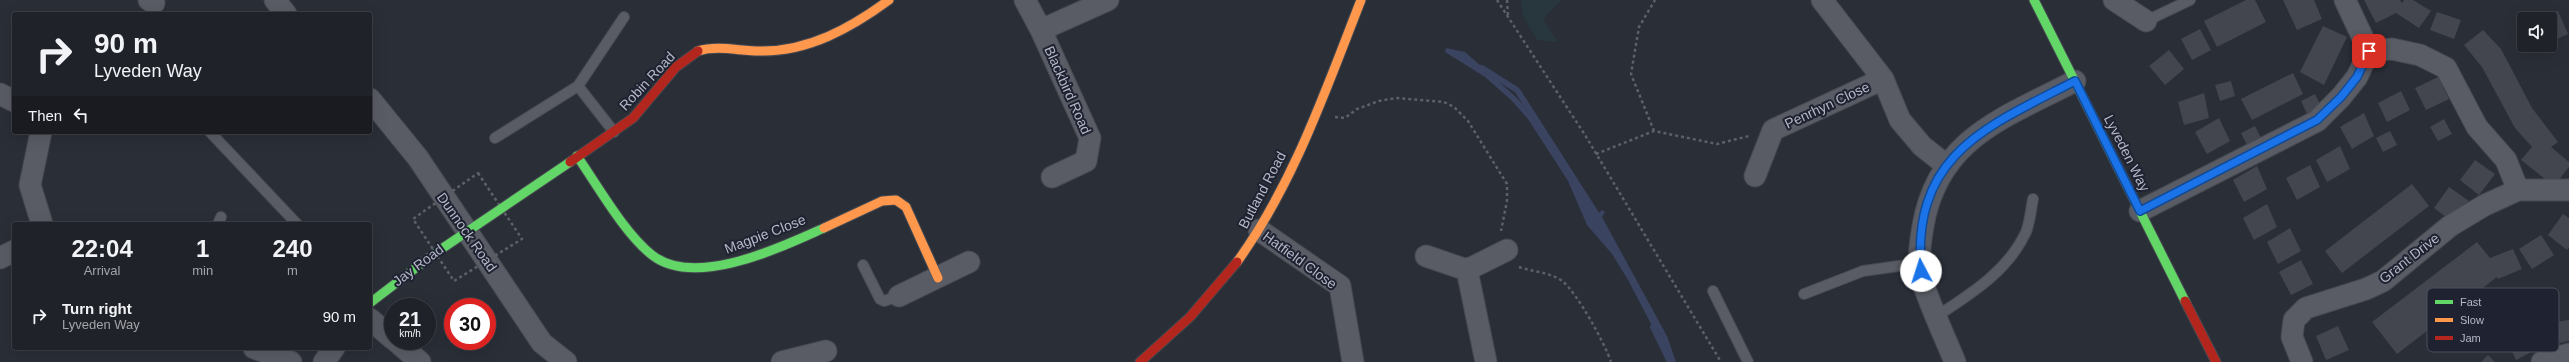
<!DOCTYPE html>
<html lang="en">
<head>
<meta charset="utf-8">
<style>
  :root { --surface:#202229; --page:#2d2f35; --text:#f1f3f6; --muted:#a2a4a8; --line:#3d3f46 }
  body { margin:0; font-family:Helvetica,sans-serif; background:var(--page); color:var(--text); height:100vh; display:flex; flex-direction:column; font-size:15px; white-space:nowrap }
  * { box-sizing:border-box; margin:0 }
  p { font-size:13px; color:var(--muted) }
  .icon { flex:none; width:22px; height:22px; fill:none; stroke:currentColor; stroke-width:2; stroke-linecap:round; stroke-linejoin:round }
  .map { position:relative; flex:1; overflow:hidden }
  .details { position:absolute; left:12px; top:222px; width:360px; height:128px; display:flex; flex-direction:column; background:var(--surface); border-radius:4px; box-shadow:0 4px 16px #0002,0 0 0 1px var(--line) }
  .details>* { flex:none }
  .banner { position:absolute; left:12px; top:12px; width:360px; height:122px; border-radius:4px; box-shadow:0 4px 16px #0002,0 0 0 1px var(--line); background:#202229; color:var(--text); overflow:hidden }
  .fabs { position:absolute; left:2517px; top:12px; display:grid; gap:8px }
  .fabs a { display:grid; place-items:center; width:40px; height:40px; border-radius:4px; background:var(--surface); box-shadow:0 4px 16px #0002,0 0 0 1px var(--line); font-size:20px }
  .speed { position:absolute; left:384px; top:298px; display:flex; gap:8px; font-size:20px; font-weight:700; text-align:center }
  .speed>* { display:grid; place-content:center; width:52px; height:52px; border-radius:50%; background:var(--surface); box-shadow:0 4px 16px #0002,0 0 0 1px var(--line); line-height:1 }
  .speed small { font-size:10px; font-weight:400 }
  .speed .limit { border:6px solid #d22; background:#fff; color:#111 }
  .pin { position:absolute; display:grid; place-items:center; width:34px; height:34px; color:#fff; margin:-17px; border-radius:8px; box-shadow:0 2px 6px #0006 }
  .me { position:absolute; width:44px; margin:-22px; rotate:355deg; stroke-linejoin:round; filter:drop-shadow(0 0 3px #0008) }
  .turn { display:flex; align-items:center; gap:14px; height:84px; padding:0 16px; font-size:18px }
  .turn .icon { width:52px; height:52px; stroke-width:2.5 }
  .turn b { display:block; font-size:28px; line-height:34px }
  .then { display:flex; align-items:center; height:38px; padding:0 16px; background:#0003; gap:8px; font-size:15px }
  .eta { display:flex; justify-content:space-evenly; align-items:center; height:68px; text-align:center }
  .eta b { font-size:24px; font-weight:600; line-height:28px }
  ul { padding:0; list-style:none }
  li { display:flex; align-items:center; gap:12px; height:52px; padding:0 16px }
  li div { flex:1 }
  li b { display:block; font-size:15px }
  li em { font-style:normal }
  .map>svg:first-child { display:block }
  .green { fill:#28373d }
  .water { fill:#3a4360 }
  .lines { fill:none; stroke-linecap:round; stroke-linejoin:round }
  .stream { stroke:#3a4360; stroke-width:6 }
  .building { fill:#43464e }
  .lane-casing { stroke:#464950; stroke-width:12 }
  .street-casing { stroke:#464950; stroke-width:23 }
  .fast-casing { stroke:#464950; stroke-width:11 }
  .slow-casing { stroke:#464950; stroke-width:11 }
  .jam-casing { stroke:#464950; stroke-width:11 }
  .path { stroke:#5d6068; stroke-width:2.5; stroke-dasharray:3 3; stroke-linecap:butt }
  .lane { stroke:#5a5c65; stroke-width:10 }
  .street { stroke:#5a5c65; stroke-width:21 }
  .fast { stroke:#63d668; stroke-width:9 }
  .slow { stroke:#ff974d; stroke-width:9 }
  .jam { stroke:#b3261e; stroke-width:9 }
  .route-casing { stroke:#114b97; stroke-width:10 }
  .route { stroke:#1a73e8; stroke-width:7 }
  .labels { text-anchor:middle; stroke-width:4; stroke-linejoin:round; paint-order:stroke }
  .street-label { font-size:14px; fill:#b5b8c7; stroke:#1e2231 }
  .key { fill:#1e2231; stroke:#4b4f5e; stroke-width:1 }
  .key-label { font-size:11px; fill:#b5b8c7 }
</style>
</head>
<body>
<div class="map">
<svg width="2569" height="362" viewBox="0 0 2569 362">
  <rect width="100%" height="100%" fill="#2a2e37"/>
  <path class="green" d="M1521,0H1561L1543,19L1558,42L1537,40L1522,14Z"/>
  <path class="water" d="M1446,48L1465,52L1515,96L1530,112L1591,208L1598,214L1602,210L1605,212L1602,217L1667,336L1676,362H1668L1660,341L1628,280L1612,254L1587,225L1568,181L1528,119L1511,100L1485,77L1445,52Z"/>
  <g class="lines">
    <path class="stream" d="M1482,68L1517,90L1599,218
      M1653,327L1670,362"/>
  </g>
  <path class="building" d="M2246,0H2255L2266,22L2217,47L2204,21Z
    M2283,0H2314L2322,19L2297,30Z
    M2364,0H2400L2402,3L2404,0H2413L2431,11L2419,28L2396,13L2376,23Z
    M2558,11L2568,34L2550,42V19H2539Z
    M2437,12L2461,20L2454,39L2430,30Z
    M2323,26L2347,37L2324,85L2300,72Z
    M2200,29L2211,50L2192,60L2181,39Z
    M2483,30L2501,49L2532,108L2558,142L2551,147L2569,162V167L2554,186L2521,160L2532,147L2515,128L2482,67L2464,45Z
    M2169,50L2184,69L2165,85L2149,66Z
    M2293,73L2303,94L2252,120L2241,99Z
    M2438,77L2449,99L2426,110L2415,88Z
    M2231,81L2235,96L2220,101L2215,85Z
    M2401,91L2410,110L2387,122L2378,103Z
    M2204,93L2209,118L2184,125L2178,102Z
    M2315,94L2322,108L2308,116L2301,101Z
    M2364,113L2374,136L2352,149L2340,127Z
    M2219,118L2230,141L2207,154L2195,132Z
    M2444,119L2452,134L2438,141L2430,127Z
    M2255,126L2262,140L2248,147L2241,133Z
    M2390,131L2397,145L2383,152L2376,138Z
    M2340,146L2350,169L2327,182L2316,160Z
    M2475,160L2495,174L2479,195L2460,180Z
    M2310,165L2320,187L2297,200L2286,178Z
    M2257,166L2267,189L2244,202L2233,180Z
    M2412,184L2429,206L2342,273L2325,251Z
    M2449,187L2469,201L2454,223L2434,208Z
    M2267,204L2277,227L2254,240L2243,218Z
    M2563,214L2569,218V247L2567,250L2548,235Z
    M2290,228L2301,251L2278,264L2267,242Z
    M2541,235L2554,255L2532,269L2519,249Z
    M2477,242L2490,258L2513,249L2522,269L2498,279L2497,277L2397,354L2372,322Z
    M2301,260L2313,284L2291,295L2279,272Z
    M2569,320V341L2560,343L2555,322Z
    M2338,326L2349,350L2326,360L2316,336Z
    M2532,329L2541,347L2516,360L2507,341Z
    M2488,355L2495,362H2481Z"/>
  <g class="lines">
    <g class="lane-casing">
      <path id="lane" d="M2146,21L2190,0
        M578,86L614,132
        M210,132L297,224
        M495,138L578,86L624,17
        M218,224L221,217
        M863,265L880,299L884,301L899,296
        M1713,291L1748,362
        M1804,294L1863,271L1920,263
        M1937,316C1971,294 2008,271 2026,232C2030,222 2031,209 2033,199"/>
    </g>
    <g class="street-casing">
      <path id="street" d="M149,0L154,3
        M275,0L286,14
        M1025,0L1041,30L1108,0
        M1822,0L1883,79L1900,120L1922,146L1946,165
        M2114,0L2146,21
        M1041,30L1090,138L1086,161L1052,177
        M2369,51L2392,49L2420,55L2446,68L2477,127L2506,160L2518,190
        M0,94L14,101
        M370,99L418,158L542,343L566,362
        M41,132L30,185L42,224
        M1755,176L1773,130L1883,79
        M2140,211L2317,121L2341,97L2357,77L2369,51L2345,0
        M1259,230L1340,286L1353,362
        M1426,256L1467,270
        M0,258L14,251
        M899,296L969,262
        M370,319L393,339
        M396,341L420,362
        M254,348L291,362
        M324,362L334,348
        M782,362L826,351
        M1486,362L1467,270L1507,250
        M1955,362C1944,335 1931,308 1922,280C1917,263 1920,243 1923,226C1938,138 2004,118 2075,81
        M2302,362L2292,337L2294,320L2306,308L2366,289L2383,281L2450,226L2485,205L2518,190H2569
        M2542,362L2569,354"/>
    </g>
    <g class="fast-casing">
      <path id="fast" d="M2034,0L2185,301
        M577,156C598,186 624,233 652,255C695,289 781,247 824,228
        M370,303L434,254L570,162"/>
    </g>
    <g class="slow-casing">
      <path id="slow" d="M698,51C718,45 739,51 760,51C808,52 851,28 889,0
        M824,228L882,201L896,200L906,207L938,278
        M1237,262C1294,183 1326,89 1361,0"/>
    </g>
    <g class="jam-casing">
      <path id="jam" d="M570,162L633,118L676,67L698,51
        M2185,301L2216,362
        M1140,362L1190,317L1237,262"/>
    </g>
    <path class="path" d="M1497,0L1585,135L1721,362
      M1507,0L1508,16
      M1335,117L1345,118L1357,109L1379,101L1397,98L1444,102L1454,107L1468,121L1507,184V201L1501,231
      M1654,131L1631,74L1639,27L1655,0
      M1596,154L1654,131L1717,144L1749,136
      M478,173L522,239L454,281L413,219Z
      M1519,267C1533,272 1550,272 1562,281C1577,292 1605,344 1611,362"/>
    <use href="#lane" class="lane"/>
    <use href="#street" class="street"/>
    <use href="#fast" class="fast"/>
    <use href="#slow" class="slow"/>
    <use href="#jam" class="jam"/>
  </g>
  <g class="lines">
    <g class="route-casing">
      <path id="route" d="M1921,271C1912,154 1986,127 2075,81L2140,211L2317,120L2341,97L2357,77L2369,51"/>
    </g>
    <use href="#route" class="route"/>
  </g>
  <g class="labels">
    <g class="street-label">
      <text transform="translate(647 81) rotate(-47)" y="5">Robin Road</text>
      <text transform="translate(1068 90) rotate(66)" y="5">Blackbird Road</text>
      <text transform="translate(1827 105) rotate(-25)" y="5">Penrhyn Close</text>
      <text transform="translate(2127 153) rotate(63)" y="5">Lyveden Way</text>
      <text transform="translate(1262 190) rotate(-62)" y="5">Butland Road</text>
      <text transform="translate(467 232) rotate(55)" y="5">Dunnock Road</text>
      <text transform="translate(765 234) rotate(-21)" y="5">Magpie Close</text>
      <text transform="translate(2409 258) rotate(-38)" y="5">Grant Drive</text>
      <text transform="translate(1300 260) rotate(36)" y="5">Hatfield Close</text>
      <text transform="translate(418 265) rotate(-37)" y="5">Jay Road</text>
    </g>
  </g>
  <rect x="2427" y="288" width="132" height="64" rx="6" class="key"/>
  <rect x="2435" y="300" width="18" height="4" fill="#63d668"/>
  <rect x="2435" y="318" width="18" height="4" fill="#ff974d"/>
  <rect x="2435" y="336" width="18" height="4" fill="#b3261e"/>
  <g class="key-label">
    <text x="2460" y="306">Fast</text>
    <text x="2460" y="324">Slow</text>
    <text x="2460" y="342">Jam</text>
  </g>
</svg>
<div class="fabs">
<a><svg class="icon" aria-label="sound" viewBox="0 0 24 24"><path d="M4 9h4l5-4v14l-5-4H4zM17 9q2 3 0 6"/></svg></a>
</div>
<div class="speed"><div>21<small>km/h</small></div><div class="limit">30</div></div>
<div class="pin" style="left:2369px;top:51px;background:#d93025"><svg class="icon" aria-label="arrive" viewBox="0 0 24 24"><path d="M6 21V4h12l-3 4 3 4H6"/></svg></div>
<svg class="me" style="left:1921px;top:271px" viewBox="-20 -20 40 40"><circle r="19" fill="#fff"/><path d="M0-13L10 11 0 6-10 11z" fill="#1a73e8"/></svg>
<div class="banner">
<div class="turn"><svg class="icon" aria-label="right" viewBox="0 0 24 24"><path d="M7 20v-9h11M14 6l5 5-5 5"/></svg><div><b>90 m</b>Lyveden Way</div></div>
<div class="then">Then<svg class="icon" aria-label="left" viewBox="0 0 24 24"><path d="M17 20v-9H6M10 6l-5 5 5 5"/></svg></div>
</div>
<section class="details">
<div class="eta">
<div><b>22:04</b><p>Arrival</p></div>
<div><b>1</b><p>min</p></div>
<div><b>240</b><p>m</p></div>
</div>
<ul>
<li><svg class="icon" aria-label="right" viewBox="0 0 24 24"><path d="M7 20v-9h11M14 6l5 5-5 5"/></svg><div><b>Turn right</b><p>Lyveden Way</p></div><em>90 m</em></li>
</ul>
</section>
</div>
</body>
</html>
